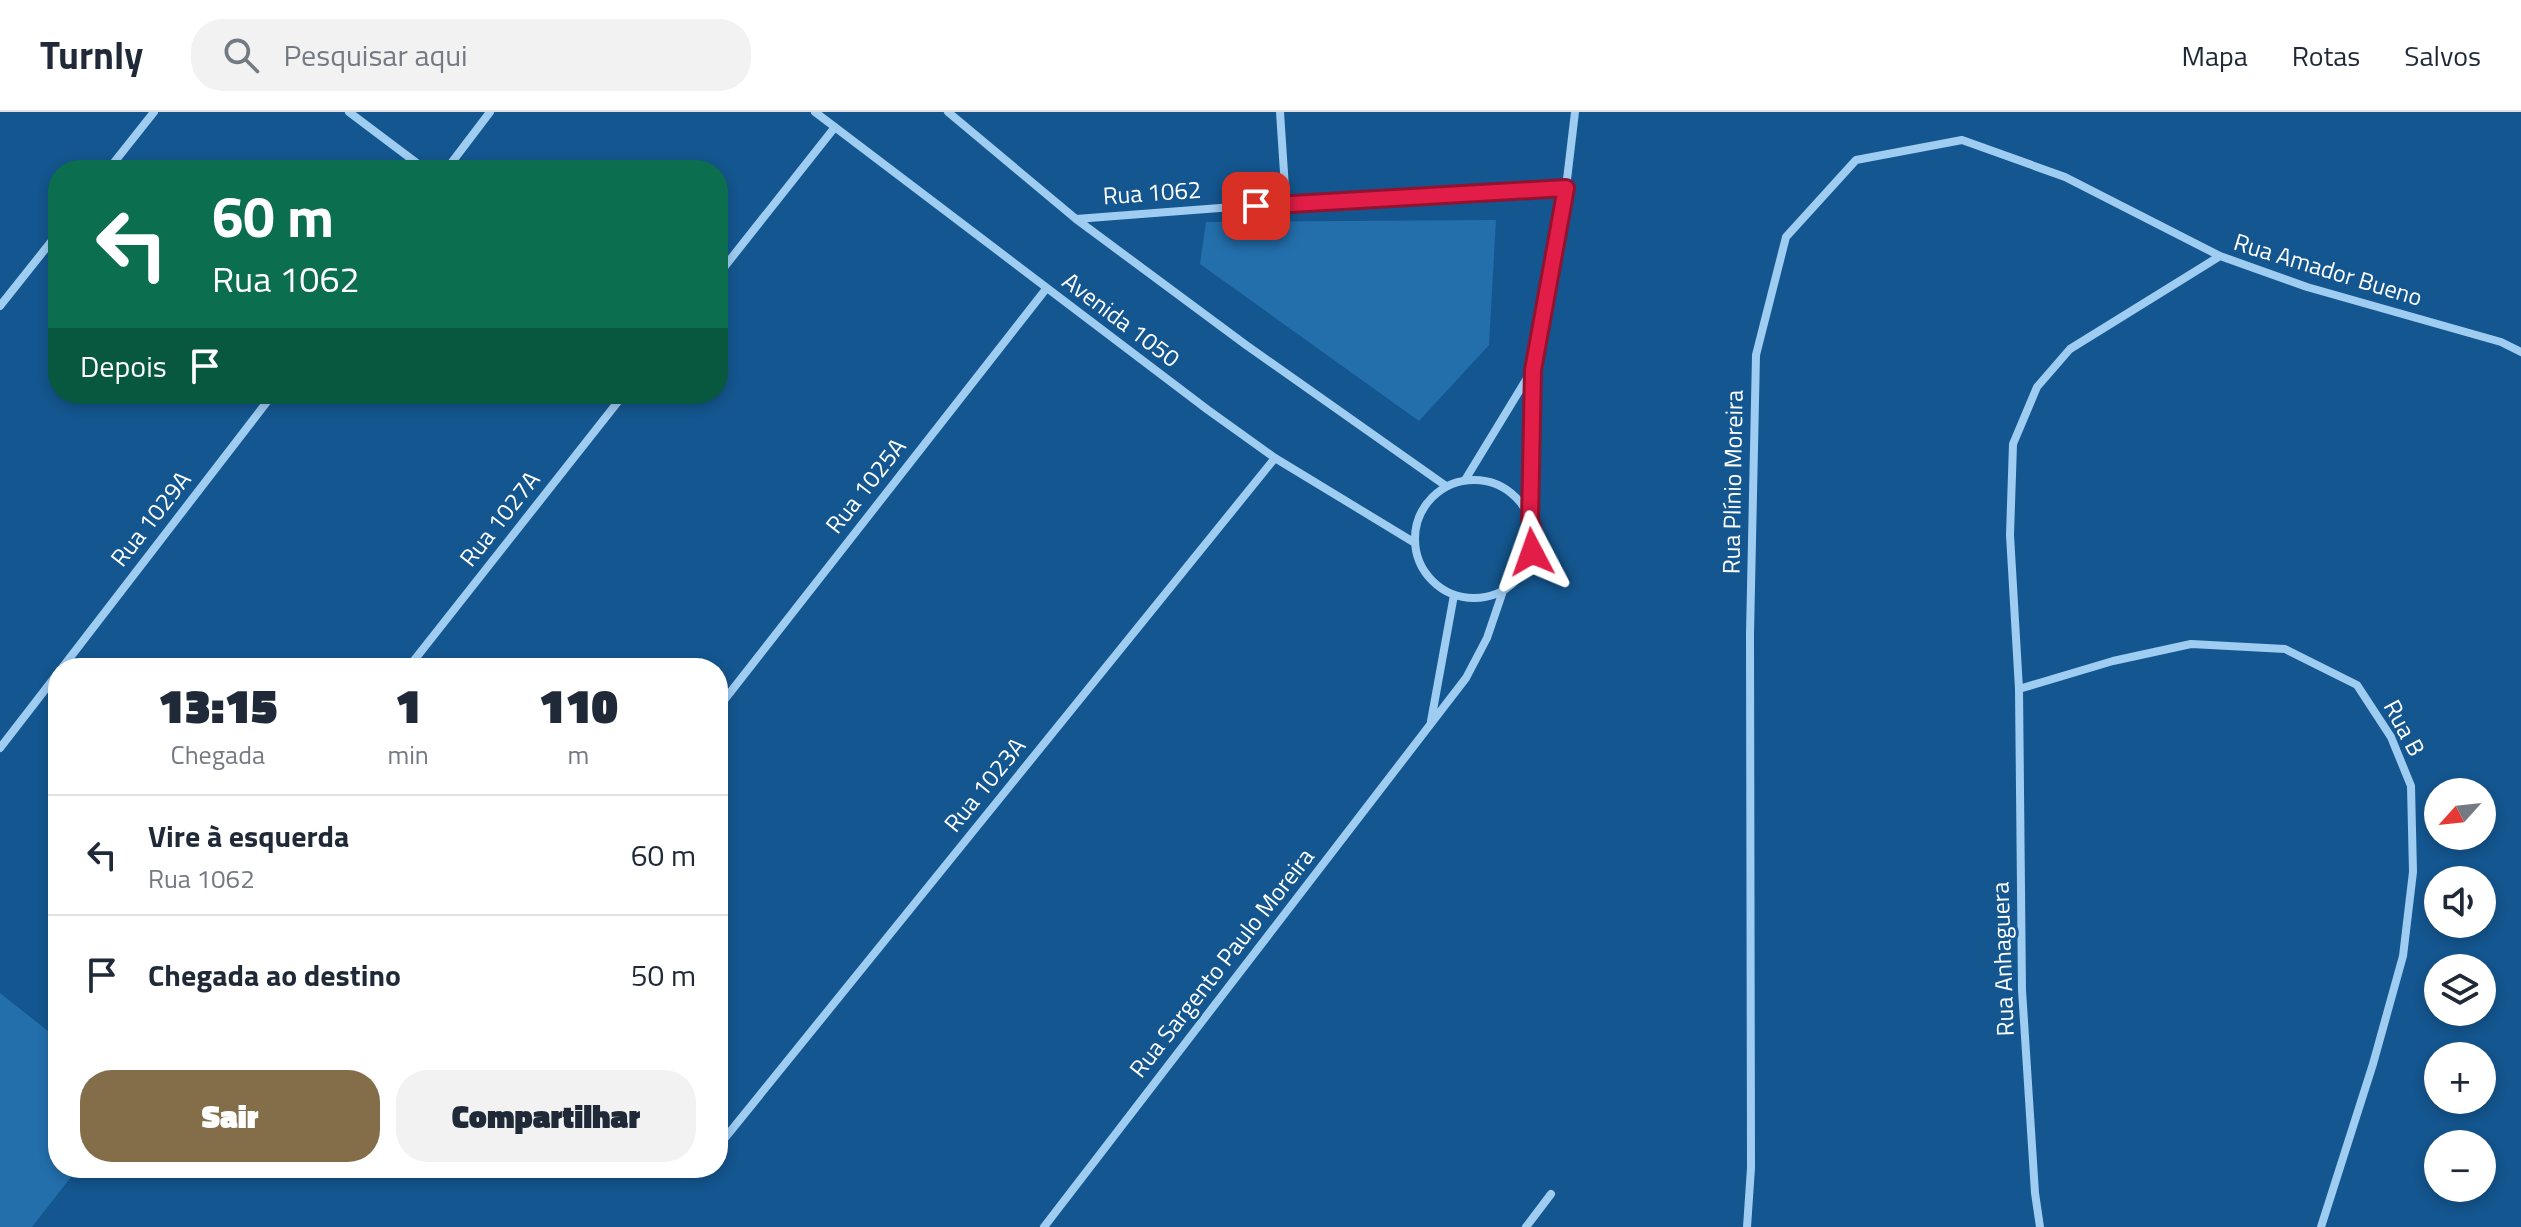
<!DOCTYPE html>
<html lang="pt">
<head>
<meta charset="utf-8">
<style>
  :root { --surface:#fff; --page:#f2f2f3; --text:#1f2937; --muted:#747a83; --line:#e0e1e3; --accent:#846d49 }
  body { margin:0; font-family:"Titillium Web",sans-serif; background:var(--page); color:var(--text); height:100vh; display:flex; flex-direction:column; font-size:30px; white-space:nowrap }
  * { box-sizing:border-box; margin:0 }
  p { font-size:26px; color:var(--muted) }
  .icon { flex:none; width:44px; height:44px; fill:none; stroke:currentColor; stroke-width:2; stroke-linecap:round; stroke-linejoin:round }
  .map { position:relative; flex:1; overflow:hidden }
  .panel { position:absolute; left:48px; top:546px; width:680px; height:520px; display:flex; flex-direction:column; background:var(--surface); border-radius:32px; box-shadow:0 4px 12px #0003 }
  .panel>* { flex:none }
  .banner { position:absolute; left:48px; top:48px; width:680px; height:244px; border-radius:32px; box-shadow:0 4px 12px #0003; background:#0b6e4f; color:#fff; overflow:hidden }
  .needle { width:52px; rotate:243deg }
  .tools { position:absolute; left:2424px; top:666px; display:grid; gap:16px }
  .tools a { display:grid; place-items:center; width:72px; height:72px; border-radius:50%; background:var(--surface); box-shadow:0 4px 12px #0003; font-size:40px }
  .pin { position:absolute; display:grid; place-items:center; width:68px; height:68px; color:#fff; margin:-34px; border-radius:16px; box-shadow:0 4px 12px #0006 }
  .me { position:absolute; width:88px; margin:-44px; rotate:356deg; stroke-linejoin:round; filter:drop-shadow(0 0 6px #0008) }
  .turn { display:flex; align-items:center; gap:28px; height:168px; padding:0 32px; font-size:36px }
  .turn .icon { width:104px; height:104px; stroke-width:2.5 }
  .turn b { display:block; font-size:56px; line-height:68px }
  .then { display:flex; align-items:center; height:76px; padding:0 32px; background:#0003; gap:16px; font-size:30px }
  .eta { display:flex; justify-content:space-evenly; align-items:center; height:136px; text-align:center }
  .eta b { font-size:48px; font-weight:800; line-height:56px }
  .cta { display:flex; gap:16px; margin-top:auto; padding:16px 32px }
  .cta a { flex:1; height:92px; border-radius:32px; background:var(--accent); color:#fff; font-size:32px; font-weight:800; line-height:92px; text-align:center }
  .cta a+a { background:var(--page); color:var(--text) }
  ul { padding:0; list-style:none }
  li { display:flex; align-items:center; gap:24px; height:120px; padding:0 32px; border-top:2px solid var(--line) }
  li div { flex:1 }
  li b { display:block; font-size:30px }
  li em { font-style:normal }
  header { display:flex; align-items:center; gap:48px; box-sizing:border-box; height:112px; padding:0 40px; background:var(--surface); border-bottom:2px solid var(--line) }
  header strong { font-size:38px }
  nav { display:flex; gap:44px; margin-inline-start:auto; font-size:28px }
  .search { width:560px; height:72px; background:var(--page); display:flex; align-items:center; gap:20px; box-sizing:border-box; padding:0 28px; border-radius:32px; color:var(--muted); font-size:30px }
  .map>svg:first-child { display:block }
  .green { fill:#236fac }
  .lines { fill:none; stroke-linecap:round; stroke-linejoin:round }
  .minor { stroke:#9fccf1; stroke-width:8 }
  .route-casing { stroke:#92132f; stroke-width:20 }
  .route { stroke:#e11d48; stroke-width:14 }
  .labels { text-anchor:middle; stroke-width:6; stroke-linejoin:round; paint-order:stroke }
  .street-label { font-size:24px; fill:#fff; stroke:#14568f }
</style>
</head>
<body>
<header>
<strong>Turnly</strong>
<div class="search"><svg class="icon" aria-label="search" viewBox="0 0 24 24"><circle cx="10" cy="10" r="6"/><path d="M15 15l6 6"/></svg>Pesquisar aqui</div>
<nav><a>Mapa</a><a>Rotas</a><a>Salvos</a></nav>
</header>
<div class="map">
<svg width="2521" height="1115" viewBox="0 0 2521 1115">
  <rect width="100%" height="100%" fill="#14568f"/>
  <path class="green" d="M1496,108L1489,233L1419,309L1200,152L1206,110Z
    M0,881L58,927V1056H78L32,1115H0Z"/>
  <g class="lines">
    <path class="minor" d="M349,0L426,58
      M815,0L1208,298L1275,346L1415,431
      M948,0L1076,107L1246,233L1446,374
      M1280,0L1286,91
      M108,58L154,0
      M446,58L490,0
      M1076,107L1286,91L1566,76
      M718,163L835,15
      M0,194L58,121
      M1415 427a59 59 0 1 1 118 0a59 59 0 1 1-118 0Z
      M1465,368L1532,258
      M1530,407L1533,258L1566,76L1575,0
      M62,556L273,282
      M408,556L624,282
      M2019,577L2113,549L2191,532L2285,537L2357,573L2391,625L2411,674L2413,760L2403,844L2373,952L2321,1115
      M718,596L1046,177
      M1431,609L1454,483
      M0,636L58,561
      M725,1026L1275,346
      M1044,1115L1466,566L1487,526L1503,479
      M1526,1115L1551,1082
      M1747,1115L1751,1056L1750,522L1756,243L1786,125L1856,48L1962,28L2065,65L2220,144L2307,175L2501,230L2521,240
      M2040,1115L2035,1081L2022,878L2019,577L2010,423L2013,332L2037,275L2070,237L2220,144"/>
  </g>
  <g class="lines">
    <g class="route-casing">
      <path id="route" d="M1256,94L1566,76L1533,258L1530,407L1534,423L1532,440"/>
    </g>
    <use href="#route" class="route"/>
  </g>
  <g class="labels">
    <g class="street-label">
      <text transform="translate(1152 81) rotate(-4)" y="8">Rua 1062</text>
      <text transform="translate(2328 158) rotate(17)" y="8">Rua Amador Bueno</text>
      <text transform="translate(1121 208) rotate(37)" y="8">Avenida 1050</text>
      <text transform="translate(1733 370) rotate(-89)" y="8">Rua Plínio Moreira</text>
      <text transform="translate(866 374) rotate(-52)" y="8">Rua 1025A</text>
      <text transform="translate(151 407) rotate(-52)" y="8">Rua 1029A</text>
      <text transform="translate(500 407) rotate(-52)" y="8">Rua 1027A</text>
      <text transform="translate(2404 616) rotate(62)" y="8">Rua B</text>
      <text transform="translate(985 673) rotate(-51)" y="8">Rua 1023A</text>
      <text transform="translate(2003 847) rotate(-92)" y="8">Rua Anhaguera</text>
      <text transform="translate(1222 851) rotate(-52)" y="8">Rua Sargento Paulo Moreira</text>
    </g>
  </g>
</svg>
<div class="tools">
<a><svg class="needle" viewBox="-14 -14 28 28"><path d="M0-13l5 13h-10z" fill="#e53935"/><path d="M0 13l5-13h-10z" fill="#747a83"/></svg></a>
<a><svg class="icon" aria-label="sound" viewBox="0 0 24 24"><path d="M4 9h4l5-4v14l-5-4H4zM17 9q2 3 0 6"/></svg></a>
<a><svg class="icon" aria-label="layers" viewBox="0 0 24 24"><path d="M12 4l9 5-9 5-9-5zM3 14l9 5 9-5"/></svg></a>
<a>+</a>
<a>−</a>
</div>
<div class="pin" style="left:1256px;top:94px;background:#d93025"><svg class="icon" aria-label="arrive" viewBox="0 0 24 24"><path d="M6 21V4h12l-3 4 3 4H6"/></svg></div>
<svg class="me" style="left:1532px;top:440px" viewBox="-20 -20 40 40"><path d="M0-17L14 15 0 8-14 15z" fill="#e11d48" stroke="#fff" stroke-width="4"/></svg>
<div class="banner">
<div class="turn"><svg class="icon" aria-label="left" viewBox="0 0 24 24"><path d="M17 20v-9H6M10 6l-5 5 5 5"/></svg><div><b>60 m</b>Rua 1062</div></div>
<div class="then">Depois<svg class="icon" aria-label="arrive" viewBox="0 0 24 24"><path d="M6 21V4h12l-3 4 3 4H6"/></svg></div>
</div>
<section class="panel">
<div class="eta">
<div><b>13:15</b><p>Chegada</p></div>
<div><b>1</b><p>min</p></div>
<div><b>110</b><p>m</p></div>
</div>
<ul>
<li><svg class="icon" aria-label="left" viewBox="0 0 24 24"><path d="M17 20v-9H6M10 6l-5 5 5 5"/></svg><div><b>Vire à esquerda</b><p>Rua 1062</p></div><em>60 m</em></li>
<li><svg class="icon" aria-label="arrive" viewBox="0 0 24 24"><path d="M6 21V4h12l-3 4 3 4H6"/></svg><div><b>Chegada ao destino</b></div><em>50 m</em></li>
</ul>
<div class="cta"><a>Sair</a><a>Compartilhar</a></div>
</section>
</div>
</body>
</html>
